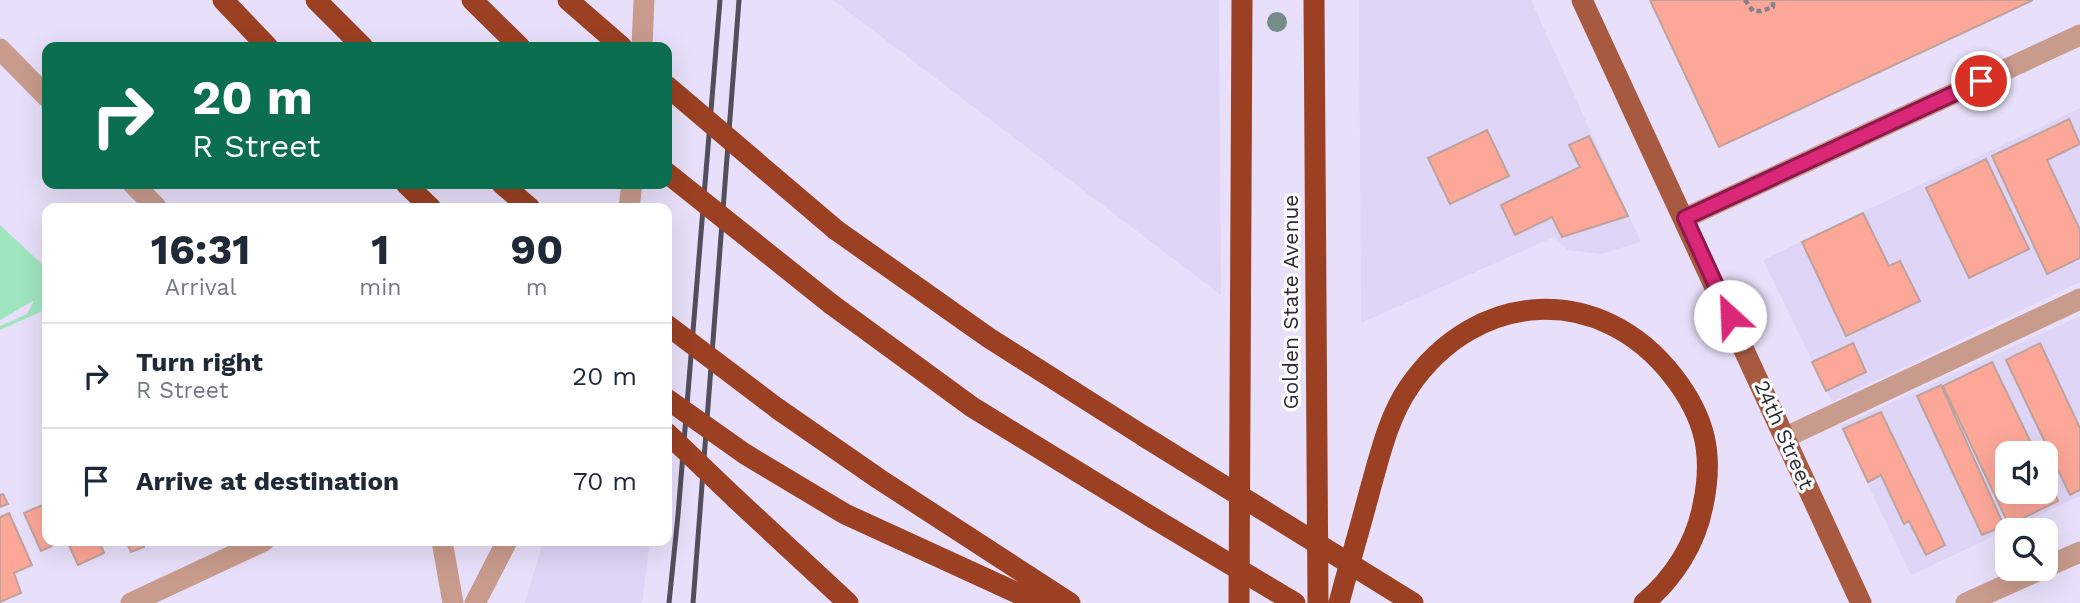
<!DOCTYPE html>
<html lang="en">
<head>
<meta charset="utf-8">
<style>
  body { margin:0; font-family:"Work Sans",sans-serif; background:#f6f6f7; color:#1f2937; height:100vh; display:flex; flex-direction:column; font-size:26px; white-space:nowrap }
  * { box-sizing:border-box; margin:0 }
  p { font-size:23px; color:#747a83 }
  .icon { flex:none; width:38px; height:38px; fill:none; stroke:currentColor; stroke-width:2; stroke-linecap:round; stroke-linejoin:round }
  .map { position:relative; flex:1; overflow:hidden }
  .sheet { position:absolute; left:42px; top:203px; width:630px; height:343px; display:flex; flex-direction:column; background:#fff; border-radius:14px; box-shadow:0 7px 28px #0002 }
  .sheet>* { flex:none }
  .top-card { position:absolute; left:42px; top:42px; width:630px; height:147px; border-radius:14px; box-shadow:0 7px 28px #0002; background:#0b6e4f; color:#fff; overflow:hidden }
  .fabs { position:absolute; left:1995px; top:441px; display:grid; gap:14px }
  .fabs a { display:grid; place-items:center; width:63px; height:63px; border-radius:14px; background:#fff; box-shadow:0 7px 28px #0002; font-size:35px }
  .pin { position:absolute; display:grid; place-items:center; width:60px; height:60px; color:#fff; margin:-30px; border:4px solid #fff; border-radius:50%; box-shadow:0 2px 7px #0007 }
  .me { position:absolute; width:77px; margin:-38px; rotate:335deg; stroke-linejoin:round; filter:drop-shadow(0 0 5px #0008) }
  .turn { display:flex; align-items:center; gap:24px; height:147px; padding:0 35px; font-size:32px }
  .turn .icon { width:91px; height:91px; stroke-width:2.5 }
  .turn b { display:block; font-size:49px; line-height:60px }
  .eta { display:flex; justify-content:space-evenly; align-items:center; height:119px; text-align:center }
  .eta b { font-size:42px; font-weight:700; line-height:49px }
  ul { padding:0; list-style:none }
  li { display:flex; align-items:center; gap:21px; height:105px; padding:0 35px; border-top:2px solid #e0e1e3 }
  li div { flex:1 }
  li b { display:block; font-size:26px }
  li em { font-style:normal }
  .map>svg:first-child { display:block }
</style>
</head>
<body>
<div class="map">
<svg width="2080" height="603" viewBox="0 0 2080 603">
  <rect width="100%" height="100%" fill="#e8e0fa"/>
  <path fill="#dfd5f6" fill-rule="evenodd" d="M833,0H1219L1221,295Z
    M1359,0H1531L1641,242L1601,254L1567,250L1554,237L1361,323Z
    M2080,108V282L1832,402L1763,260Z
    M2080,316V496L1911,575L1840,426ZM2007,453H2046V492H2007Z
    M543,541H650L642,603H525Z"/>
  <path fill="#9fe6bf" d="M0,225L47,269V309L0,330V326L27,314L34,301C28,302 9,316 0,320Z"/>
  <path fill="#fca798" stroke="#bfa29c" stroke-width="2" d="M1650,0H2033L1719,147Z
    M2069,119L2080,144L2047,160L2080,230V258L2047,274L1992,156Z
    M1487,130L1509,176L1450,204L1428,158Z
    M1589,136L1628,216L1562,237L1552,217L1515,235L1501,205L1580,167L1569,145Z
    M1986,159L2029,249L1969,278L1926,188Z
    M1863,213L1889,266L1900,261L1920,301L1846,336L1802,242Z
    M1853,343L1866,372L1826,391L1812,362Z
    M2040,343L2080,428V490L2070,495L2006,360Z
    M1992,362L2036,453H2007V492H2046V474L2058,501L2009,525L1943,386Z
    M1941,385L2004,526L1982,535L1917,396Z
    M1881,412L1945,545L1926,555L1909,521L1904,524L1881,475L1868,482L1843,429Z
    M3,494L8,504L0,507V495Z
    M47,503V541H63L41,551L24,513Z
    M9,513L32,565L14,573L21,593L0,602V517Z
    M67,541H99L104,553L78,565Z
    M126,541H142L144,547L131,552Z"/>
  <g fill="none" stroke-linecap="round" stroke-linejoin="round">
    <path stroke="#847e90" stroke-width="4.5" stroke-dasharray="5 3.5" stroke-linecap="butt" d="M1745,0L1753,11H1761L1773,7V0"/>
    <path stroke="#c89b8c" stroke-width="21" d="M642,47L644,0
      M0,49L47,97
      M133,184L157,208
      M629,208L632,184
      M1685,218L2080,35
      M1786,437L2080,299
      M442,541L453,603
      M2046,567L2080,552
      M131,603L264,541
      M475,603L507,541
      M1966,603L2042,569"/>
    <path stroke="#a85a41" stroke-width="21" d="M1582,0L1861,603"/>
    <path stroke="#9b4022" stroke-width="21" d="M223,0L268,47
      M316,0L363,47
      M472,0L520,47
      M568,0L622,47
      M1314,0L1318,603
      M406,184L431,208
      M502,184L530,208
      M836,230L989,338L1145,437
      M831,304L972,407L1153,518
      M778,409L879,479L1070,603
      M745,454L845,514L1039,603
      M736,499L848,603
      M1239,603L1242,0
      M1339,603C1349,565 1360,528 1370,490C1380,455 1388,418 1409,387C1476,289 1600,282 1673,376C1705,417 1714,454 1703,505C1696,543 1674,578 1644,603"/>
    <path stroke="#524e5b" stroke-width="5" d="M669,603L678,515L720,0
      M693,603L739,0"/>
    <path stroke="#9b4022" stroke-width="21" d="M667,86L836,230
      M667,173L831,304
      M667,325L778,409
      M667,399L745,454
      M667,433L736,499
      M1145,437L1413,603
      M1153,518L1295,603"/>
  </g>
  <circle fill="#768c8b" cx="1277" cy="22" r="10"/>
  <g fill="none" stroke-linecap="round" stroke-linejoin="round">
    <g stroke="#8e194d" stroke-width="18">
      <path id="route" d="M1730,316L1685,218L1981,81"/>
    </g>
    <use href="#route" stroke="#db2777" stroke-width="12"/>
  </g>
  <g text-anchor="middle" stroke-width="6" stroke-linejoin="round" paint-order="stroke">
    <g font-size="21" fill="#2e2b35" stroke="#fff">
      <text transform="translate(1291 302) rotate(-90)" y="7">Golden State Avenue</text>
      <text transform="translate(1784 435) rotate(66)" y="7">24th Street</text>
    </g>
  </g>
</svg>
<div class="fabs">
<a><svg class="icon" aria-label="sound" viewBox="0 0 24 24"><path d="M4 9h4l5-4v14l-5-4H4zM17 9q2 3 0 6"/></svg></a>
<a><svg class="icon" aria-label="search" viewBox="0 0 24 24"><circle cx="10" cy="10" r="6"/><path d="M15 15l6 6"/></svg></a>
</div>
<div class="pin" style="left:1981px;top:81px;background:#d93025"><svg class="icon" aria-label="arrive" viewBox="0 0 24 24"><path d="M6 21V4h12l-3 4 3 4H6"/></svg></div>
<svg class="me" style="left:1730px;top:316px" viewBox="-20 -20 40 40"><circle r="19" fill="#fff"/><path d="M0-13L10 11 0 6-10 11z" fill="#db2777"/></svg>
<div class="top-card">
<div class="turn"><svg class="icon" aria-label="right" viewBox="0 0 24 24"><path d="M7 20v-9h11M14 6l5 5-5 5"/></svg><div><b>20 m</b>R Street</div></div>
</div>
<section class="sheet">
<div class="eta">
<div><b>16:31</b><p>Arrival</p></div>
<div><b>1</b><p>min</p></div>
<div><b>90</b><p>m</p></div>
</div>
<ul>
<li><svg class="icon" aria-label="right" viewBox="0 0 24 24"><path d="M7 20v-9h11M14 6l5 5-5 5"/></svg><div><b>Turn right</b><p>R Street</p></div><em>20 m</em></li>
<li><svg class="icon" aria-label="arrive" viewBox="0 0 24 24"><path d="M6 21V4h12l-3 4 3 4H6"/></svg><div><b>Arrive at destination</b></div><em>70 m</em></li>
</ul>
</section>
</div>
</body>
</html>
